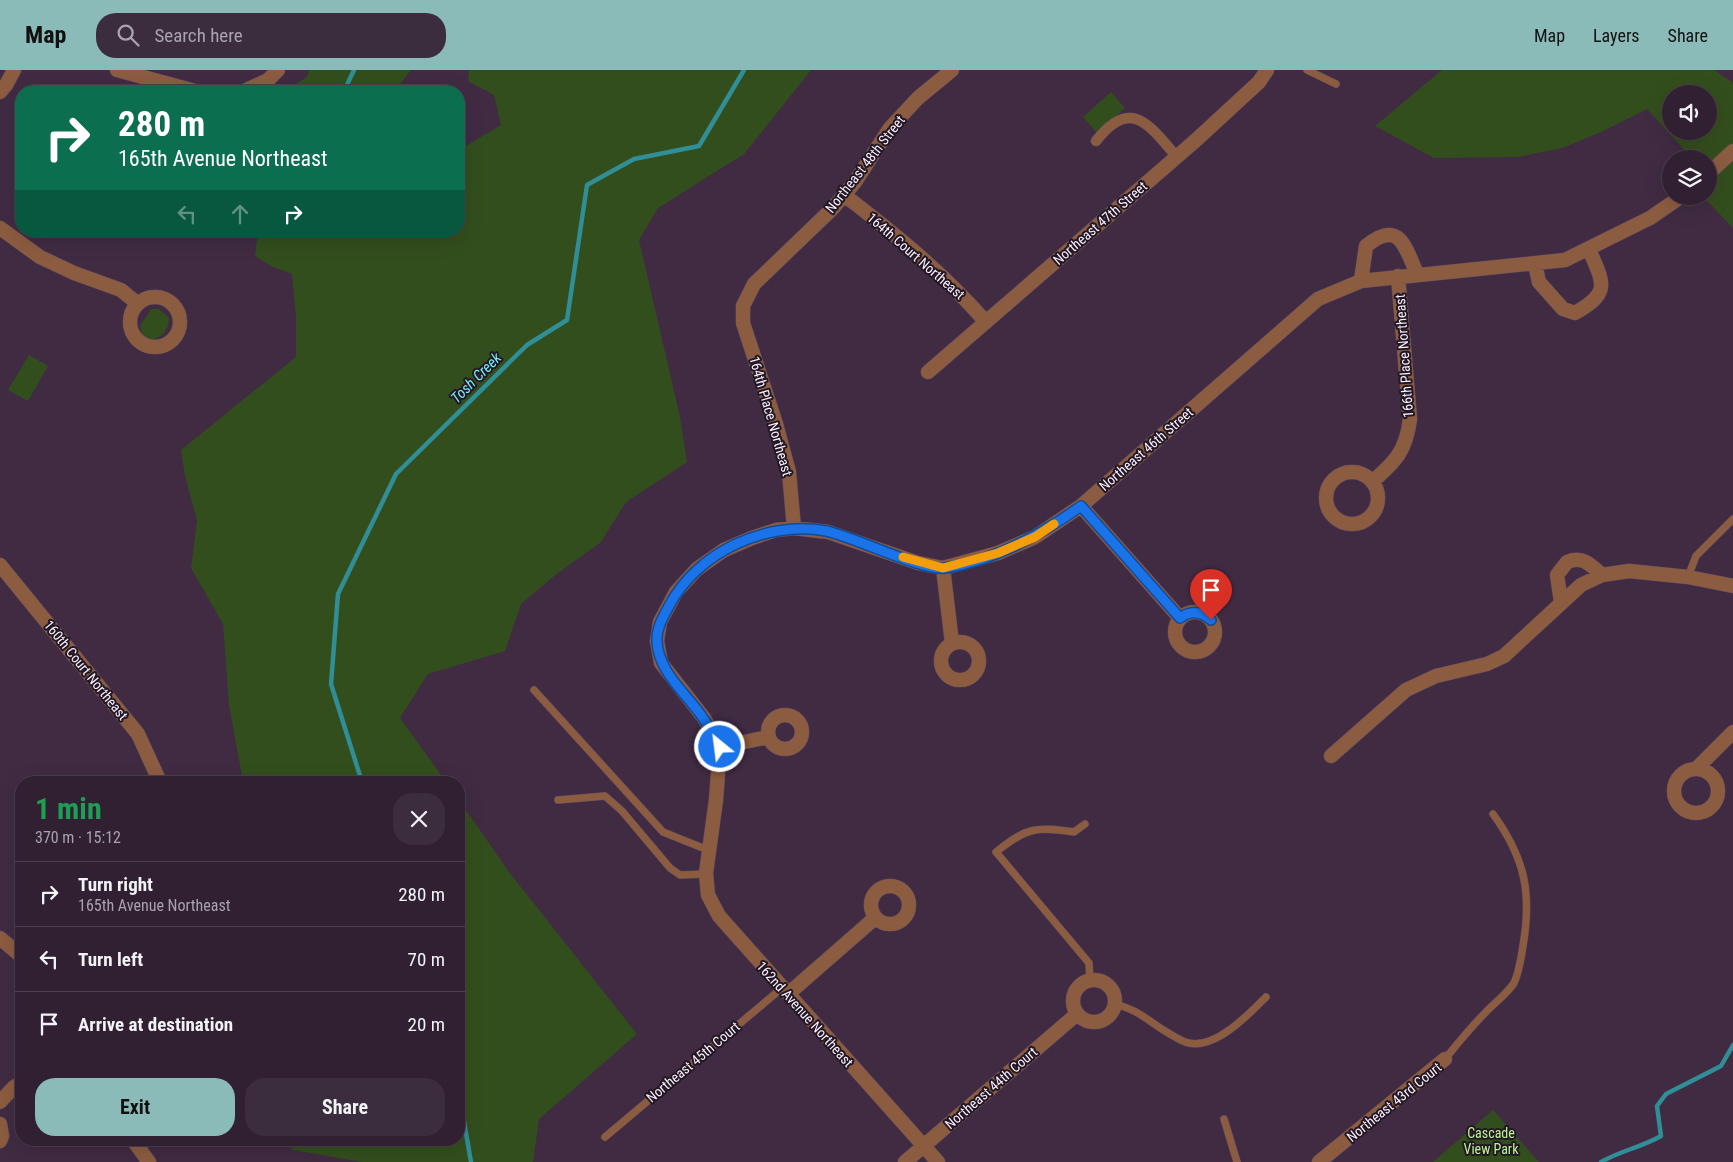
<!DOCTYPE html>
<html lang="en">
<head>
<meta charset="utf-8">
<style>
  body { margin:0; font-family:"Roboto Condensed",sans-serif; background:#3c2d3e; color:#f1f3f6; height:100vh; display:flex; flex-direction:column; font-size:19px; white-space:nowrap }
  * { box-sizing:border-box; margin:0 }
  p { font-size:16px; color:#a8a3ac }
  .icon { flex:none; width:28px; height:28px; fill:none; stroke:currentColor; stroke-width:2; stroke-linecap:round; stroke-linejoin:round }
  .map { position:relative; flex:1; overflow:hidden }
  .drawer { position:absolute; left:15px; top:706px; width:450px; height:370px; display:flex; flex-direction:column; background:#302032; border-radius:20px; box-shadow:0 5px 20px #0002,0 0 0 1px #4b3e4d }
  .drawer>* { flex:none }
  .guide { position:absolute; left:15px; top:15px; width:450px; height:152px; border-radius:20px; box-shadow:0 5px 20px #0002,0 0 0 1px #4b3e4d; background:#0b6e4f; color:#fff; overflow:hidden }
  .buttons { position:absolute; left:1662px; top:15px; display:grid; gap:10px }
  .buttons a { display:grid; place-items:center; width:55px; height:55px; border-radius:50%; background:#302032; box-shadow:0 5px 20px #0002,0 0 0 1px #4b3e4d; font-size:25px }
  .pin { position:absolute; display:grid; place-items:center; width:42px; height:42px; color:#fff; margin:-51px -21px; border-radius:50% 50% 50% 0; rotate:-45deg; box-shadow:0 0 5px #0007 }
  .pin .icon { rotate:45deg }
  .me { position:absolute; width:55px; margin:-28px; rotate:331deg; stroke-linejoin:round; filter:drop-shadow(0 0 4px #0008) }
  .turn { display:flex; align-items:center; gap:18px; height:105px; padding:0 20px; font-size:22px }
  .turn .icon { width:65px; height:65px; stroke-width:2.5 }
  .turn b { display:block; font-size:35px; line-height:42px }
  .lanes { display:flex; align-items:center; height:48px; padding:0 20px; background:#0003; justify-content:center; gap:25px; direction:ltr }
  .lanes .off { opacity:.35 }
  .round { display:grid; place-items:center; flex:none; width:52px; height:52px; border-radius:20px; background:#3c2d3e }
  .overview { display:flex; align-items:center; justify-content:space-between; height:85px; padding:0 20px }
  h1 { font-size:30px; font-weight:700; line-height:38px; color:#1e9e55 }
  .primary-button { display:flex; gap:10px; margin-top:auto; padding:10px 20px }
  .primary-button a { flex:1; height:58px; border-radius:20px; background:#8bbbb9; color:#111; font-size:20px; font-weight:700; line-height:58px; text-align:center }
  .primary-button a+a { background:#3c2d3e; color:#f1f3f6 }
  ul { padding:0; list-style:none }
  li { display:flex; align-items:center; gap:15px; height:65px; padding:0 20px; border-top:1px solid #4b3e4d }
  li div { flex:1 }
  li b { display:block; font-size:19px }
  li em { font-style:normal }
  header { display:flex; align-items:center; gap:30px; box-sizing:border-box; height:70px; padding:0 25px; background:#8bbbb9; color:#111 }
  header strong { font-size:24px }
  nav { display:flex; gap:28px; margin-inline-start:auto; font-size:18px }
  .search { width:350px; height:45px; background:#3c2d3e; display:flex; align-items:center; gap:12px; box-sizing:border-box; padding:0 18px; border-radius:20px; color:#a8a3ac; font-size:19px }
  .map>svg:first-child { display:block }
</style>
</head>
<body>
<header>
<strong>Map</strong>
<div class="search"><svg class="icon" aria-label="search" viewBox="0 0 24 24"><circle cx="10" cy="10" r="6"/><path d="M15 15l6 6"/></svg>Search here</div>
<nav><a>Map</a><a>Layers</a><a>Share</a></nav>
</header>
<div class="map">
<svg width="1733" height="1092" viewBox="0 0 1733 1092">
  <rect width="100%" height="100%" fill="#402b43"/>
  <path fill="#334e1d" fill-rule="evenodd" d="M309,0H411L395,21H285L307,7Z
    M469,0H811L744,84L658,138L639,170L680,347L687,392L626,432L601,472L554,506L521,534L505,581L428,604L400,648L446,712H247L242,706L229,635L223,554L191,498L197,450L185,406L181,380L296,287V247L292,204L271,196L255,186L258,161H459V80L501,55L494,25L468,11Z
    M1442,0H1714L1733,13V158L1702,126H1709V89H1693L1647,39L1601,62L1562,78L1518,87L1434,88L1375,56ZM1671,24H1709V61H1671Z
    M1111,22L1125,38L1097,63L1083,47Z
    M151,239H159L169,248C169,259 162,268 151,270L143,266L140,256Z
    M29,285L48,296L28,331L8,320Z
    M459,730L509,802L637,964L539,1049L533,1092H362L293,1080L286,1070H459Z
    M1493,1040L1539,1092H1433Z"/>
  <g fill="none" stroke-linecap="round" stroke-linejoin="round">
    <path stroke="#308e97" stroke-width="4.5" d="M344,21L354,0
      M362,712L331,614L338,524L396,404L527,275L567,250L587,115L634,89L699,76L744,0
      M459,1023L471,1092
      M1601,1092C1620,1081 1642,1077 1661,1066L1657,1036L1666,1024L1721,996L1733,975"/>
    <g stroke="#5e4a61" stroke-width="8">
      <path id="service" d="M1307,0L1336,14
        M1688,507L1696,486L1733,449
        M534,620L663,762L708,780
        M558,730L605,726L622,741L670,798L680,805L706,804
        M1085,754L1074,762C1035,756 1026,758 996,782L1089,893L1090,910
        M1115,934C1140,941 1144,948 1165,961C1172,965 1182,972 1189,973C1216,979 1249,944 1266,927
        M1445,989C1458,973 1470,958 1485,943C1493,934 1507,924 1514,913C1519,903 1521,888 1523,876C1532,823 1525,788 1493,744
        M1224,1049L1237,1092
        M605,1067L782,918"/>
    </g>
    <g stroke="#5e4a61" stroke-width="11">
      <path id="pedestrian" d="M1096,71C1131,26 1149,55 1177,87"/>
    </g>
    <g stroke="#5e4a61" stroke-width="15">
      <path id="minor" d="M117,0L195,21
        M244,21L268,10L278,0
        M0,22L6,15L14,0
        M1709,103L1733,81
        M844,125C895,164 943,203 985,251
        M0,158L40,187L74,203L121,220L138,234
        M1535,194L1539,212L1563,239L1575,243C1612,222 1603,213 1589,179
        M1361,211L1366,176C1399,149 1405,176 1417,204
        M130 252a25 25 0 1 1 50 0a25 25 0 1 1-50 0Z
        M928,302L1195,71L1259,12L1267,0
        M1326 428a26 26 0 1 1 52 0a26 26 0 1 1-52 0Z
        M1372,412C1396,391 1406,381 1410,349L1398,206
        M1081,436L1180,548
        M794,458L789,402L776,354L743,253V236L754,214L833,138L855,112L890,58L918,28L952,0
        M0,495L138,664L160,712
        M943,498L952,573
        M1561,532L1557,505L1567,492C1582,485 1591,495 1602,505
        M1175 562a20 20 0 1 1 40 0a20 20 0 1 1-40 0Z
        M941 591a19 19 0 1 1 38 0a19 19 0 1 1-38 0Z
        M768 662a17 17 0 1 1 34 0a17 17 0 1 1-34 0Z
        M720,677L768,667
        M1331,686L1406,620L1436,606L1487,594L1504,586L1581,515L1602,505L1629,501L1688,507L1733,516
        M1674 721a22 22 0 1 1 44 0a22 22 0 1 1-44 0Z
        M1696,699L1733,662
        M871 835a19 19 0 1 1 38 0a19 19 0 1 1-38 0Z
        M0,868L21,886
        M1073 931a21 21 0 1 1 42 0a21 21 0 1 1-42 0Z
        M788,924L875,848
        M0,1032L14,1017L21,1013
        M0,1054L2,1066L0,1071
        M133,1070L149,1092
        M905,1092L1077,944
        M938,1092L719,846L708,825L706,803L716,730L720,677L704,648L661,593L657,571L660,552L676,522L697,499L724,480L752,468L776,460L794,458L828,462L918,493L943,498L998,483L1035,467L1081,436L1318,229L1361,211L1565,190L1650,148L1682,126
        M1319,1092L1445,989"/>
    </g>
    <use href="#service" stroke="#8c5c40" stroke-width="7"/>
    <use href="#pedestrian" stroke="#8c5c40" stroke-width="10"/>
    <use href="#minor" stroke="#8c5c40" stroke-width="14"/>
  </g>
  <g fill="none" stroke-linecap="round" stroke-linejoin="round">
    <g stroke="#114b97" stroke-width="12">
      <path id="route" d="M720,677C715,668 710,657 703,648C687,624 658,602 657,571C656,559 663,547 669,536C697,482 767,450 826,461C855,467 922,501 945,498C994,491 1042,464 1081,436L1180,548C1191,540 1201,541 1211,550"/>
    </g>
    <use href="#route" stroke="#1a73e8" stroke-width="9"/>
    <path stroke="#f59e0b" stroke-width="9" d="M903,487L943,498L998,483L1035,467L1054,454"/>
  </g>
  <g text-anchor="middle" stroke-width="4" stroke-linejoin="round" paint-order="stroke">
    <g font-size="14" fill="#fceefe" stroke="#211823">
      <text transform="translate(865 94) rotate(-52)" y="5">Northeast 48th Street</text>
      <text transform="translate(1100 153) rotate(-41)" y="5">Northeast 47th Street</text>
      <text transform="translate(916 186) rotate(41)" y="5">164th Court Northeast</text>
      <text transform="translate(1404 286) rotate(-94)" y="5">166th Place Northeast</text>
      <text transform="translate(771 346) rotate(74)" y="5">164th Place Northeast</text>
      <text transform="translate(1146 379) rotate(-41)" y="5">Northeast 46th Street</text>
      <text transform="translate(86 600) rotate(51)" y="5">160th Court Northeast</text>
      <text transform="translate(805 944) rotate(48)" y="5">162nd Avenue Northeast</text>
      <text transform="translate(693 992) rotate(-40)" y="5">Northeast 45th Court</text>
      <text transform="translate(991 1018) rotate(-41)" y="5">Northeast 44th Court</text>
      <text transform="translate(1394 1032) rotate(-39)" y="5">Northeast 43rd Court</text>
    </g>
    <g font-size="14" fill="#bdf594" stroke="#211823">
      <text x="1491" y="1068">Cascade<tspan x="1491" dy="16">View Park</tspan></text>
    </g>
    <g font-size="15" font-style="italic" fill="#75effa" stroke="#211823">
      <text transform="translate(476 308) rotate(-45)" y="5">Tosh Creek</text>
    </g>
  </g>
</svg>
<div class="buttons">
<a><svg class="icon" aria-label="sound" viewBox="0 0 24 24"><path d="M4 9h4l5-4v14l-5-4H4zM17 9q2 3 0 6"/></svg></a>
<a><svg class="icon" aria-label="layers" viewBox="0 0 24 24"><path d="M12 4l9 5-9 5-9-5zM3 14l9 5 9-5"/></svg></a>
</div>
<div class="pin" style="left:1211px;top:550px;background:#d93025"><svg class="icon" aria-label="arrive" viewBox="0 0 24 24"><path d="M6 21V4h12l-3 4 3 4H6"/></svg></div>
<svg class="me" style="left:720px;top:677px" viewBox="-20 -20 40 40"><circle r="17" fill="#1a73e8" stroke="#fff" stroke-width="3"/><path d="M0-11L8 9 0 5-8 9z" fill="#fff"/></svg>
<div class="guide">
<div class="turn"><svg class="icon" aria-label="right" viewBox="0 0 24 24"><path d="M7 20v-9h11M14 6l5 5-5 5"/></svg><div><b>280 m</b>165th Avenue Northeast</div></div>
<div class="lanes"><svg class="icon off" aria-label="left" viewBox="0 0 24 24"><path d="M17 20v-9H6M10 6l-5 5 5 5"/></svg><svg class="icon off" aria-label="ahead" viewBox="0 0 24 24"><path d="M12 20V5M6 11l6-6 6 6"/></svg><svg class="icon" aria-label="right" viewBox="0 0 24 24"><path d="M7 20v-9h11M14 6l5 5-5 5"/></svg></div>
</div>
<section class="drawer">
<div class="overview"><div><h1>1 min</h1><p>370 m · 15:12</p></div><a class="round"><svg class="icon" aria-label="close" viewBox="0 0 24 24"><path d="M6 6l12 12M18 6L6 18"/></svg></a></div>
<ul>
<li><svg class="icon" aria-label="right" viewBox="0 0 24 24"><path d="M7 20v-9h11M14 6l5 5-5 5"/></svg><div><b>Turn right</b><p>165th Avenue Northeast</p></div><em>280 m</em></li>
<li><svg class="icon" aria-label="left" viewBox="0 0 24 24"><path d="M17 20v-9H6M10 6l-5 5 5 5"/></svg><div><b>Turn left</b></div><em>70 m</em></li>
<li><svg class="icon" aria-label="arrive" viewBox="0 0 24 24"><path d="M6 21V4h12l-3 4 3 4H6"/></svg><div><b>Arrive at destination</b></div><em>20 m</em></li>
</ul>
<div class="primary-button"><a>Exit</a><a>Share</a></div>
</section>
</div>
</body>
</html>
